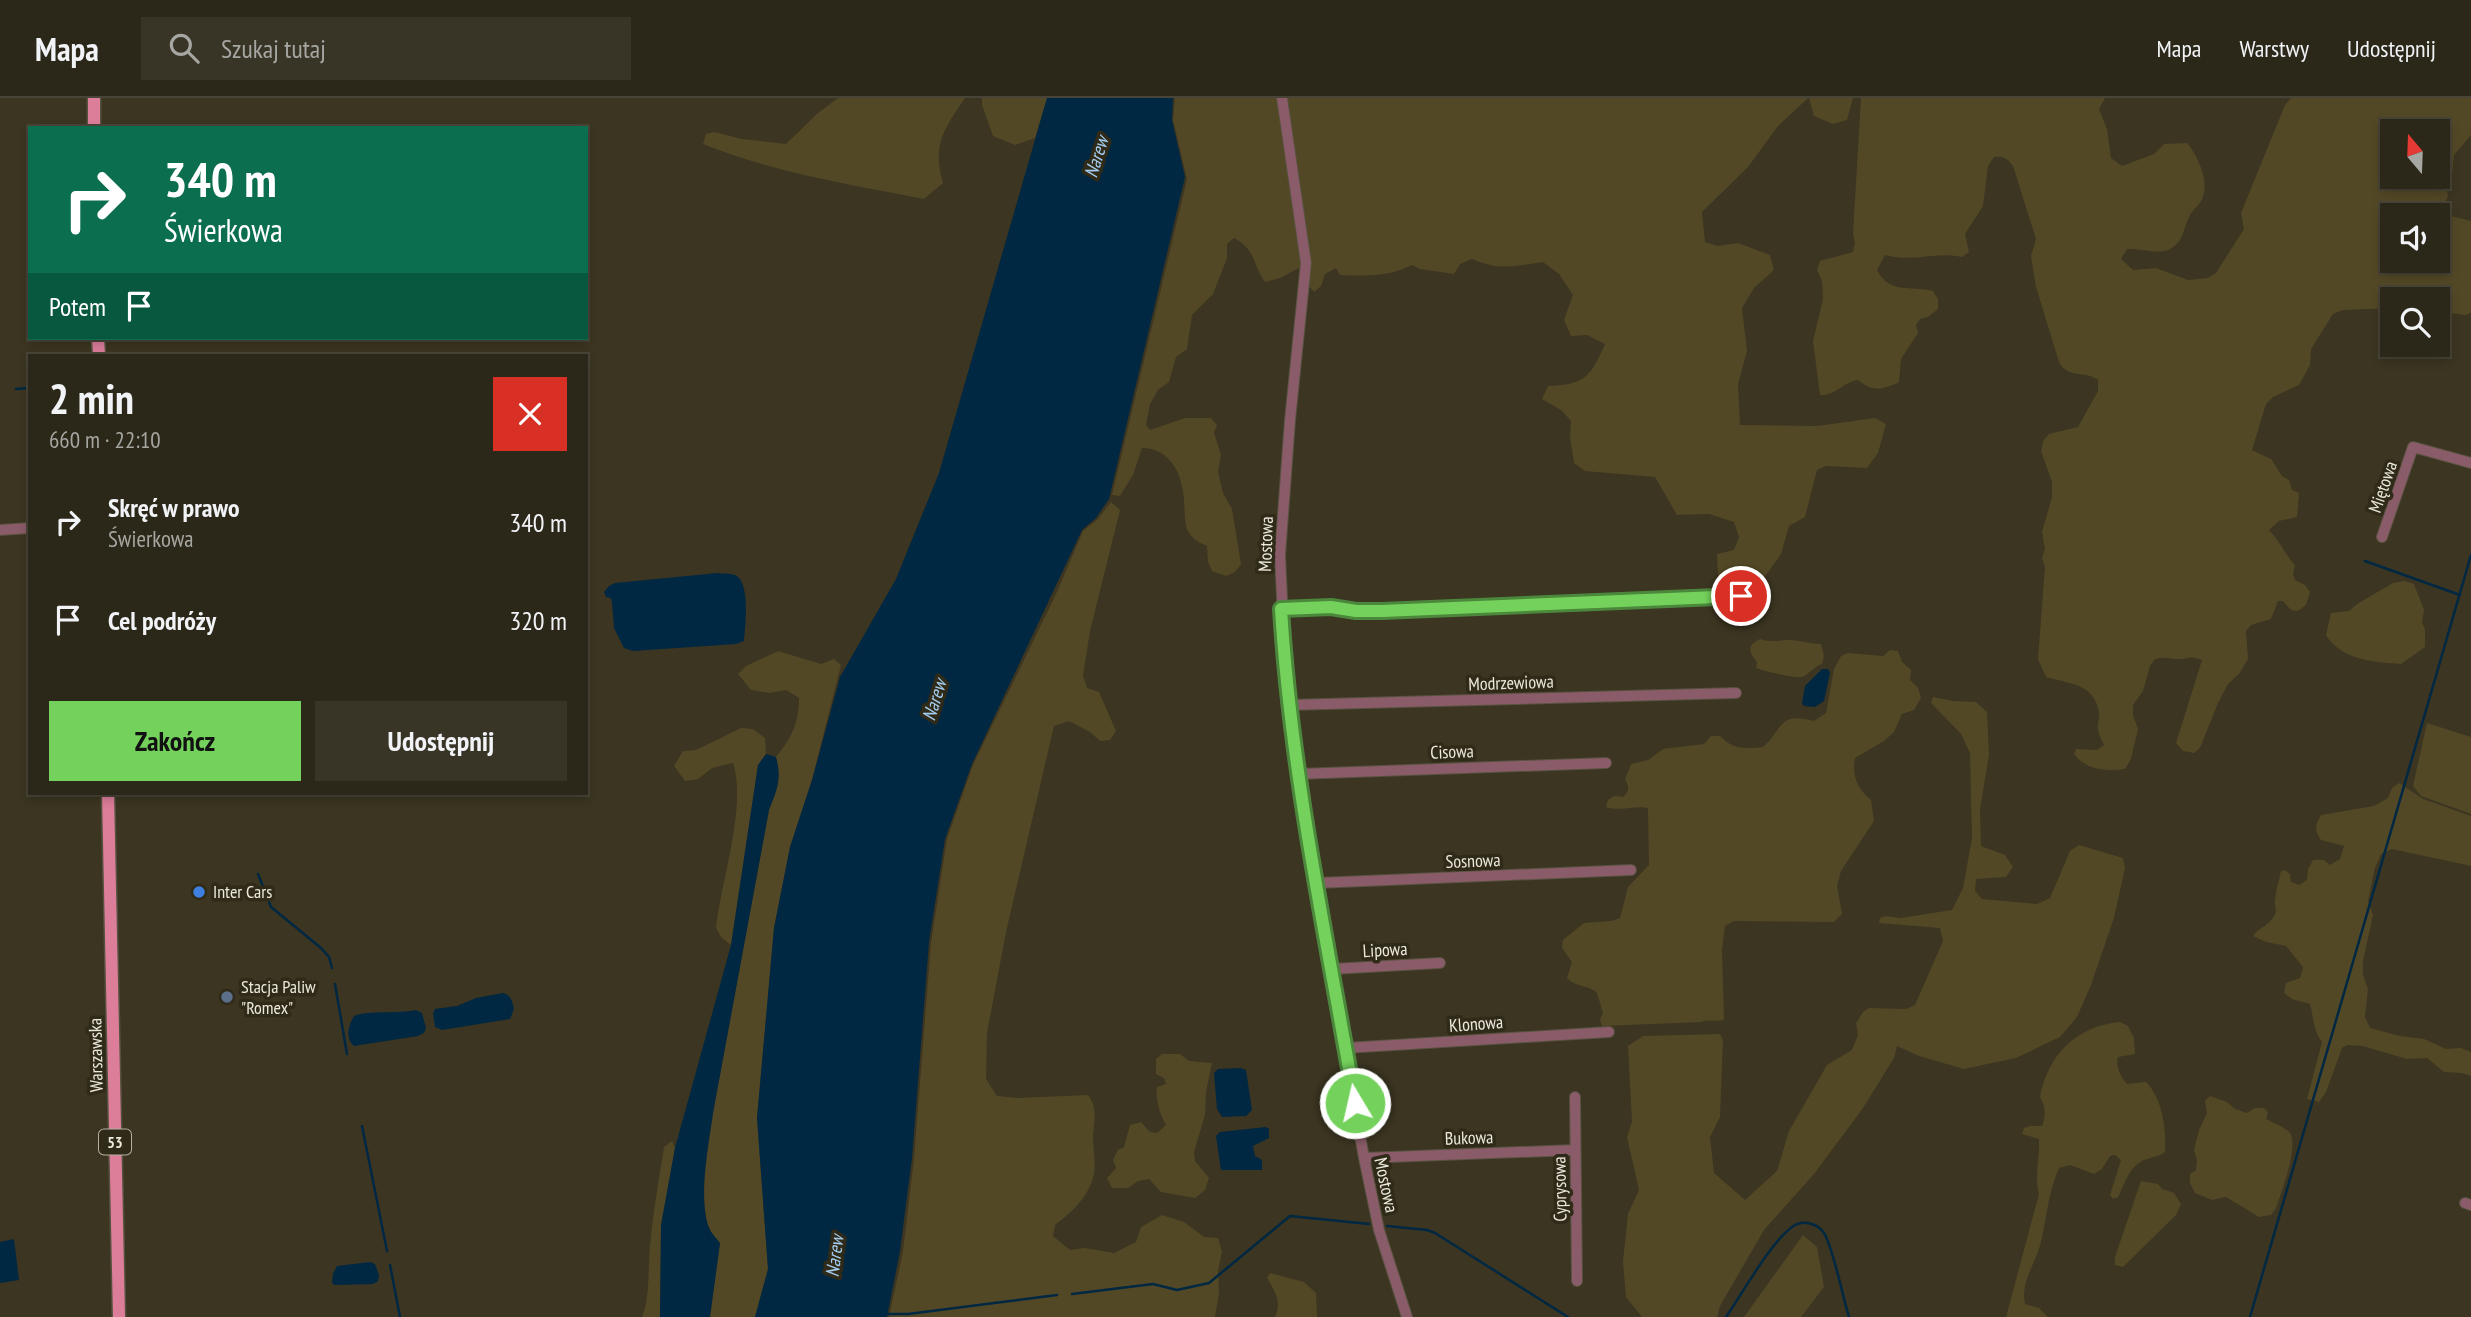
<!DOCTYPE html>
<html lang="pl">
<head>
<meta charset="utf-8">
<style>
  body { margin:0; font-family:"PT Sans Narrow",sans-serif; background:#383426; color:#f1f3f6; height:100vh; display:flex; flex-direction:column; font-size:26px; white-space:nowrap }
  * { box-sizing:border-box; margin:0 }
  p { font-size:23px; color:#a6a6a2 }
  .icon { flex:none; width:38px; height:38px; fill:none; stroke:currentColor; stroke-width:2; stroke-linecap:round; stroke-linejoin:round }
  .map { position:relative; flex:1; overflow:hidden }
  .details { position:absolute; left:28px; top:256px; width:560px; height:441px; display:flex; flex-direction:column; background:#2c2819; border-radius:0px; box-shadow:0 4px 10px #0003,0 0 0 2px #484438 }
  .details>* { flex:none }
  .hud { position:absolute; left:28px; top:28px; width:560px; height:214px; border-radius:0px; box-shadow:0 4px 10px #0003,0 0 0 2px #484438; background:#0b6e4f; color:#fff; overflow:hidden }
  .needle { width:46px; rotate:341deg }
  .controls { position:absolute; left:2380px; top:21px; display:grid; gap:14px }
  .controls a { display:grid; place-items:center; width:70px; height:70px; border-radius:0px; background:#2c2819; box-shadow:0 4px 10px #0003,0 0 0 2px #484438; font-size:35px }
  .pin { position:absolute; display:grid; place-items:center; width:60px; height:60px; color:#fff; margin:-30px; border:4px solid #fff; border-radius:50%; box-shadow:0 2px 7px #0007 }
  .me { position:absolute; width:77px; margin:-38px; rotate:351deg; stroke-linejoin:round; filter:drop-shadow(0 0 5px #0008) }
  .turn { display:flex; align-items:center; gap:24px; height:147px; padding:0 21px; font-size:32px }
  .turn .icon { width:91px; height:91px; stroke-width:2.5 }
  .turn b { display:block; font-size:49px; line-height:60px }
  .then { display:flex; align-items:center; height:66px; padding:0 21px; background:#0003; gap:14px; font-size:26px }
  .round { display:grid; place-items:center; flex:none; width:74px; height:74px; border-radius:0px; background:#383426 }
  .headline { display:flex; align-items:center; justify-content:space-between; height:119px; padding:0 21px }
  h1 { font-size:42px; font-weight:700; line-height:52px }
  .primary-button { display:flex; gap:14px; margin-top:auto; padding:14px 21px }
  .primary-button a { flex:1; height:80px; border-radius:0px; background:#74d25c; color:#111; font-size:28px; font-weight:700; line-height:80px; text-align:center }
  .primary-button a+a { background:#383426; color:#f1f3f6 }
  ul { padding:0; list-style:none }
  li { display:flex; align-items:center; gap:21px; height:98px; padding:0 21px }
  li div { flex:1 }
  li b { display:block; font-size:26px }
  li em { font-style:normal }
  header { display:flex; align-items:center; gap:42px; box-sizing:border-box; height:98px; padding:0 35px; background:#2c2819; border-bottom:2px solid #484438 }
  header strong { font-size:33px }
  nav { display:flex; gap:38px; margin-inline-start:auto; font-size:24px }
  .search { width:490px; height:63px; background:#383426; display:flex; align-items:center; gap:18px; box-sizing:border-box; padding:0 24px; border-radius:0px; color:#a6a6a2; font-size:26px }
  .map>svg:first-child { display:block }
</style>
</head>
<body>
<header>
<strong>Mapa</strong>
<div class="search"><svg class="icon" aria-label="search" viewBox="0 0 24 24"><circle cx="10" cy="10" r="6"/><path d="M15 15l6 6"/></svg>Szukaj tutaj</div>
<nav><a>Mapa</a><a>Warstwy</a><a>Udostępnij</a></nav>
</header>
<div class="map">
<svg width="2471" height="1219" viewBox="0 0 2471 1219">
  <rect width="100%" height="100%" fill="#3b3521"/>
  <path fill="#534826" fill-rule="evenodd" d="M838,0H965C944,31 932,47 943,85L924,101C850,87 772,74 703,46L706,36L714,34L742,41L786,46L818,15Z
    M982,0H1047L1035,40L1015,47L993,38L982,7Z
    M1175,0H1808L1778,28L1748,69L1702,114L1705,144L1718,148L1738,145L1770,157L1774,172L1754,190L1742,210L1747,253L1738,286L1740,327L1817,328L1875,320L1886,326L1878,355L1867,370L1826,368L1817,372L1805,419L1789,428L1781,456L1761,484C1752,483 1747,478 1738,477L1728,495L1718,478L1717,456L1734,452L1739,439L1734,424L1709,416L1677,417L1655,379L1585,373L1574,365L1570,338L1571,323L1561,312L1542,301L1548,288C1585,287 1591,278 1605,246L1587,237L1571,238L1564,222L1573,197L1559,176L1543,164C1515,168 1499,173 1472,161L1460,166L1454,176L1420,171L1412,167C1388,179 1366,178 1340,177L1336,170L1325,176L1321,188L1314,194L1309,188L1308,173L1301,169L1280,180L1265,184C1251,165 1258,154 1234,140L1227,146V160L1213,196L1192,217L1187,251L1176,259L1169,284L1158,292L1150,306L1146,327L1150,332L1185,320H1211L1217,327L1214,335L1221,357L1218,374L1223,395L1232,411L1241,466L1235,474L1226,478L1212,473L1208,464L1207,448C1200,445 1194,442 1189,435C1184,428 1185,413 1184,403C1183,378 1171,350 1142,350L1133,377L1120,398L1112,397L1187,81L1173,22Z
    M1809,0H1853L1847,22L1833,26L1814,18Z
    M1861,0H2105L2099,11L2107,31L2111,60L2122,68L2154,56L2164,46L2187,45C2198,58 2210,84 2202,101C2199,108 2192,112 2189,119C2183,132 2184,143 2170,151C2160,157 2139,150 2127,151L2121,161L2133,172L2156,170L2188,182L2208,180L2216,175L2244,131L2241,115L2285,7L2291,0H2471V37L2454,57L2452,77L2445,83L2448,99L2440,111L2447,117L2471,123V215L2465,217L2438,213V201H2392V210L2343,212L2333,216L2311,251L2310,267L2299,287L2273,299L2266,306L2252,352L2271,361L2282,378L2289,382L2292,392L2299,395L2297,419L2279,423L2269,432C2279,442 2285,456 2295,467L2293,476L2295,482L2305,487L2310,494L2306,507L2298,513L2291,512L2283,503H2278L2271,521L2251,527L2246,533L2248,561L2239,576L2228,586L2218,605L2200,650L2194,655L2183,653L2176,645L2202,562C2188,557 2191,561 2179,561C2170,561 2164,558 2155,561L2150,568L2143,593L2133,607V617L2138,631L2131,661L2125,671C2106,673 2087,673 2074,656L2076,651L2097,652L2104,647C2102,642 2098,636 2098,631C2097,625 2100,620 2099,614C2094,585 2069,586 2046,579L2038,561L2045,469L2042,460L2045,451L2042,434L2052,399V384L2041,353L2043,343L2049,336L2078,329L2098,293V282C2084,272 2068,281 2059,264L2036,189L2031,158L2036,141L2013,68C2007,60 2003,58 1994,59L1988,68L1983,108L1965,136L1969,154L1962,159C1936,153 1913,165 1885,157L1877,172C1890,197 1911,187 1933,193L1938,201V211L1928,219L1920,221L1916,227L1918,235L1901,261L1899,284C1883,292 1872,294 1858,282C1843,284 1836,298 1820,297L1813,243L1823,201L1822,183L1817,172L1820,163L1853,154L1855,145L1853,136ZM2392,33H2438V79H2392ZM2392,117H2438V163H2392Z
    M1111,404L1120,412L1090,533L1083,578L1087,590L1099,594L1116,633L1110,642L1100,643L1090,634L1069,623L1054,628L1006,834L987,935L986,981L997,998L1018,1000L1088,997C1098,1010 1094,1022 1093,1038C1093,1049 1096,1066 1094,1076C1089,1099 1072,1114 1055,1127L1053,1138L1070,1152L1085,1150L1114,1155L1136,1144L1141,1129L1162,1117L1184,1124L1204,1139L1218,1140L1222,1154L1218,1173L1219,1196L1215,1219H889L903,1153L914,1061L931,845L947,741L973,667L1056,496L1083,433L1098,421Z
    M2404,483L2414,486L2424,512L2422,524L2425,532V549L2401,566C2374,564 2341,562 2326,537L2331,515L2349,513L2357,506L2393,485Z
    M1760,541C1772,545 1779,542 1791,542C1798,542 1812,546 1821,546L1824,558L1822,566C1813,569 1810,576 1802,579C1797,581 1763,573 1756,570L1757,564C1748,554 1747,547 1760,541Z
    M1890,552L1898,553L1902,564L1911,572L1910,582L1918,590L1921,600L1914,612L1902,616L1894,634L1884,643L1855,660C1852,679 1857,690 1871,702L1874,723L1841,773L1837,788L1842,816L1834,824L1734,823L1725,828L1722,852L1724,922C1716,924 1708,921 1701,924L1602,928L1600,922L1603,915L1597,895C1588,886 1576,890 1567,880L1572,864L1562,850L1563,842L1584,825L1611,823L1620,820L1628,789L1649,767L1648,710C1634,707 1620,714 1606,709L1608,702L1614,698L1623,699C1630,693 1629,688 1625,681L1631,666L1648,662L1663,651L1704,646L1711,638H1720C1733,652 1746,651 1763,649C1784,631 1777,613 1814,623L1826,615L1834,571L1841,558L1848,555L1883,558Z
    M778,553L821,566L834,561L841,567L812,682L790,749L774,830L757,1020L768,1171L755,1219H710L720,1145C717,1141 712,1136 710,1132C697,1104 709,1045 713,1015L769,712C777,691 782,682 776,659C792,640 799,624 799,600L786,592L769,595L751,592L738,576L746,568Z
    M1933,599L1953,603L1976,604L1987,614L1989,657L1980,711L1981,748L2005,757L2013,769L2006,779L1976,781L1975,793L1982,801L2037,806L2050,800L2070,753L2079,747L2123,760L2125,770L2114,820L2091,887L2077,919L2060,939L2016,960L1964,971L1919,958L1897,948L1894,960L1863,1010L1814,1076L1764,1132L1720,1208L1717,1219H1642L1626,1199L1623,1163L1628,1116L1639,1092L1627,1039L1632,1024L1628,948L1643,938L1720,936L1723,942L1720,1019L1710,1039L1714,1075L1745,1102L1777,1073L1789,1033L1827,967L1852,952L1858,937L1856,925L1863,914L1869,910L1906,911L1915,907L1943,843L1940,830L1879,825L1880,820L1885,818L1901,820L1952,812L1963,790L1972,740L1970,655L1961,636L1931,605Z
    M2427,625L2471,639V716L2421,698L2413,688Z
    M741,630L753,631L765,640L766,656L758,667L731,847L721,839L716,830C721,783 747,709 733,665L712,670L698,681L685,683L674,668L683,653L696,652Z
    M2399,685L2423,701L2471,718V768L2392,751L2381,756L2375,770L2368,803L2373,817L2363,863V877L2368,891L2365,919L2370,930L2400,938L2424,941L2446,951L2461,950L2471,954V978L2462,975L2444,974L2427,960L2407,961L2363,948L2347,947L2342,950L2326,994L2319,1004L2307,1001L2322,944C2313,932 2314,921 2310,906L2292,901L2284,895L2286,885L2300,880L2303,869L2286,848L2266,844L2253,838C2259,829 2269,828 2274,818C2278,812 2274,808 2275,802C2276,792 2279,782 2281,773L2285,772L2290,776L2291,784L2299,787L2307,782L2308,771L2313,762H2324L2330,767L2340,761L2344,748L2321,742C2314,732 2315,727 2321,717L2374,708L2388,700L2392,690Z
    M2120,924L2128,928L2134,940L2135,956L2118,959C2115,967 2121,980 2127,986L2146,984C2163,1002 2166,1030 2165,1054C2157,1060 2147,1059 2139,1065C2128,1072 2124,1088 2118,1099L2113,1101L2110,1097L2121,1062L2115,1057L2110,1058L2102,1071L2094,1076L2070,1067L2059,1070C2048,1096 2047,1117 2041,1144C2036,1165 2020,1184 2025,1206L2039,1210L2048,1219H2006L2039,1096C2034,1077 2040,1061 2039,1041L2022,1036L2024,1030L2030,1028H2042C2046,1017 2046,1010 2040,999C2048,957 2076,928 2120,924Z
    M1162,956H1180L1189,963L1212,965L1206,994L1205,1017L1194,1054L1195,1063L1209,1080L1205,1092L1195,1100L1161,1094L1149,1081L1138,1083L1128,1090H1112L1107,1080L1116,1070L1113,1062L1118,1052L1124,1049L1130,1027L1141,1024L1150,1034L1157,1035L1166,1027C1160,1017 1155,1001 1157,989L1166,986L1164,980L1156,976V961Z
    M2210,998L2227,1004L2235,1011L2247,1015L2255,1010H2264L2268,1014L2266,1021C2274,1025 2285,1029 2290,1035C2299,1049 2281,1095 2276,1110L2271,1117L2259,1119L2226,1099L2212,1102L2195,1095L2190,1085V1076L2196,1072L2197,1062L2194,1052L2199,1032L2207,1015L2205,1003Z
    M672,1043L675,1050L661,1127L660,1219H642C650,1200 648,1169 650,1148C653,1114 659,1082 664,1049Z
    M2141,1083L2158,1086L2162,1091L2174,1095L2181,1106L2176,1117L2123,1169L2115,1167V1159Z
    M1803,1137L1817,1149L1824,1189L1801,1219H1744Z
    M1270,1175L1304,1184L1316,1195L1317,1219H1275C1282,1204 1275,1193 1267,1180Z"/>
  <path fill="#002842" d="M1047,0H1173L1172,22L1185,79L1109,401L1096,420L1082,432L972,666L945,741L929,844L912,1060L900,1153L887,1219H755L768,1171L757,1020L774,830L790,749L812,682L840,579L896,481L939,375Z
    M718,475C723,476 730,475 735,477C751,484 745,529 744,543L736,546L633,553L624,550L614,530L612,504L611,500L606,499L604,494L609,488L615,485Z
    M1822,571H1828L1830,575L1824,603L1815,609L1804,608L1802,605L1805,588Z
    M766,656L776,659C782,682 777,691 769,712L713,1015C709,1045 697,1104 710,1132C712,1136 717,1141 720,1145L710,1219H660L661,1127L675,1050L731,847L758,667Z
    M503,895C511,897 512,903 514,911L510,921L442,932L435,929L433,916L435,911L457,908L476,900Z
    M416,912L422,915L426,930L424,935L418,938L354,948C345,940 348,928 354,918C369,912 397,916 416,912Z
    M1241,970L1246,972L1252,1012L1246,1018L1222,1019L1217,1011L1214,975L1218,971Z
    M1266,1029L1269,1031V1040L1253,1048L1255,1058L1262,1062V1072H1221L1216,1038L1220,1034Z
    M14,1141L19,1182L0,1185V1144Z
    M370,1164L375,1166L379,1177L378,1183L373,1186L335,1187L332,1185L333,1176L337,1168Z"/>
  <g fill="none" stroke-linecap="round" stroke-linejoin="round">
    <path stroke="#002842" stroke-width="2.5" d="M16,291L30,290
      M2365,463L2460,497
      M258,776L271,809L321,850L329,859L332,870
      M335,886L347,956
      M362,1028L387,1153
      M1387,1128L1427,1132L1435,1135L1568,1219
      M390,1167L400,1219
      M1072,1196L1153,1186L1177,1192L1209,1185L1290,1118L1369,1126
      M888,1216H908L1057,1197
      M1726,1219C1742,1196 1773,1140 1795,1127C1805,1122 1818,1126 1824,1135C1833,1149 1843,1200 1849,1219
      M2250,1219L2471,457"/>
    <g stroke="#57523f" stroke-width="12">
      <path id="minor" d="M1282,0L1306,165L1290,322L1280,457L1286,585L1304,715L1364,1060L1379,1132L1407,1219
        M0,432L30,430
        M2382,439L2413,349L2471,365
        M1281,511L1331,509L1356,513H1382L1741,498
        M1288,607L1736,595
        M1298,676L1606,665
        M1317,785L1631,772
        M1332,871L1440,865
        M1345,950L1609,934
        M1575,999L1577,1183
        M1364,1060L1575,1052
        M2465,1105L2471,1107"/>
    </g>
    <g stroke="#57523f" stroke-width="15">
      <path id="major" d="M94,0V30
        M98,240L99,257
        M108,695L119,1219"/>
    </g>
    <use href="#minor" stroke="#8a5b68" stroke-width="10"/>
    <use href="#major" stroke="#dc7d9a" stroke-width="12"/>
  </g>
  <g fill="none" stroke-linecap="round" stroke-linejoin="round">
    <g stroke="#4b883c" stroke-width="18">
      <path id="route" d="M1355,1005C1327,841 1291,677 1281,511L1331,509L1356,513H1382L1741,498"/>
    </g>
    <use href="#route" stroke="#74d25c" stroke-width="12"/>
  </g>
  <circle fill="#3f7fe0" stroke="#302a18" stroke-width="2.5" cx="199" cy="794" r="7"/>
  <circle fill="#5c6f8a" stroke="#302a18" stroke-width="2.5" cx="227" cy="899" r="7"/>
  <g text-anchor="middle" stroke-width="7" stroke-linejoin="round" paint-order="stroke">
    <rect fill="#302a18" stroke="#b4b0a2" stroke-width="2" x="99" y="1031.5" width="32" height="25" rx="5"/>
    <g font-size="16" font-weight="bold" fill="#ede9dd">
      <text x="115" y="1050">53</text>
    </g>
    <g font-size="18" fill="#ede9dd" stroke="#302a18">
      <text transform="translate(2383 389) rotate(-71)" y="6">Miętowa</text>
      <text transform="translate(1266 446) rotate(-88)" y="6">Mostowa</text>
      <text transform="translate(1511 585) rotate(-2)" y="6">Modrzewiowa</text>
      <text transform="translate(1452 654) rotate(-2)" y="6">Cisowa</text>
      <text transform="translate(1473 763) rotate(-2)" y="6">Sosnowa</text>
      <text transform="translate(1385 852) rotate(-3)" y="6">Lipowa</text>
      <text transform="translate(1476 926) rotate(-4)" y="6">Klonowa</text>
      <text transform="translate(96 957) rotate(-91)" y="6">Warszawska</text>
      <text transform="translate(1469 1040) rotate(-2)" y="6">Bukowa</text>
      <text transform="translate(1386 1087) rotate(78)" y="6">Mostowa</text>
      <text transform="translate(1560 1091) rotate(-91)" y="6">Cyprysowa</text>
    </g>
    <g font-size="18" fill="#ede9dd" stroke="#302a18" text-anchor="start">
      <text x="213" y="800">Inter Cars</text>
      <text x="241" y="895">Stacja Paliw<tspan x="241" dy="21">"Romex"</tspan></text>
    </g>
    <g font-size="19" font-style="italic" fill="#a4cff2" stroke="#302a18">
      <text transform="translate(1096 59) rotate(-73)" y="7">Narew</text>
      <text transform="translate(934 602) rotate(-73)" y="7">Narew</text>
      <text transform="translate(834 1158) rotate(-83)" y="7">Narew</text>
    </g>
  </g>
</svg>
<div class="controls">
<a><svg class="needle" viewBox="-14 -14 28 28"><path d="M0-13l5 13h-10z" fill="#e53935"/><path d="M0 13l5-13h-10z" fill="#a6a6a2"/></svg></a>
<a><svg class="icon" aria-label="sound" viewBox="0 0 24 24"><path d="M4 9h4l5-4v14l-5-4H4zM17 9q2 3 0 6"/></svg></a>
<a><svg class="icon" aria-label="search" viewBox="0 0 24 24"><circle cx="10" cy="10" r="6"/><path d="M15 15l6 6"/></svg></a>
</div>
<div class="pin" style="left:1741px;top:498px;background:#d93025"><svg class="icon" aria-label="arrive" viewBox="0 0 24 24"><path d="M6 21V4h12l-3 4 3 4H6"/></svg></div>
<svg class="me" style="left:1355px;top:1005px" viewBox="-20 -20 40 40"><circle r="17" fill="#74d25c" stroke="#fff" stroke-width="3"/><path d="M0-11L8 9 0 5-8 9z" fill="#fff"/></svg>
<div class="hud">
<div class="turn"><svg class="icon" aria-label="right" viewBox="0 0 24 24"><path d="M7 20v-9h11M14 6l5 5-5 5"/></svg><div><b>340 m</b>Świerkowa</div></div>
<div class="then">Potem<svg class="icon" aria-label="arrive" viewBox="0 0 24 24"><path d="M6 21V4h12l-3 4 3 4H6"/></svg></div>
</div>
<section class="details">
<div class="headline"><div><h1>2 min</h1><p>660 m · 22:10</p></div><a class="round" style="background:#d93025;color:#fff"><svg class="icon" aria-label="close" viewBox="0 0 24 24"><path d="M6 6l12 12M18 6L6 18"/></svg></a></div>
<ul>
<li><svg class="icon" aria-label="right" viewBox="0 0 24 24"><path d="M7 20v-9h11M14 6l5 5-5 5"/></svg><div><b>Skręć w prawo</b><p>Świerkowa</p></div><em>340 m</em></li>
<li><svg class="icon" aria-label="arrive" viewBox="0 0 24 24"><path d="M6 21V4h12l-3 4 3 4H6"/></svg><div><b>Cel podróży</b></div><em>320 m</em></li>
</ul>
<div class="primary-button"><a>Zakończ</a><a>Udostępnij</a></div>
</section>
</div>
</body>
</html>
